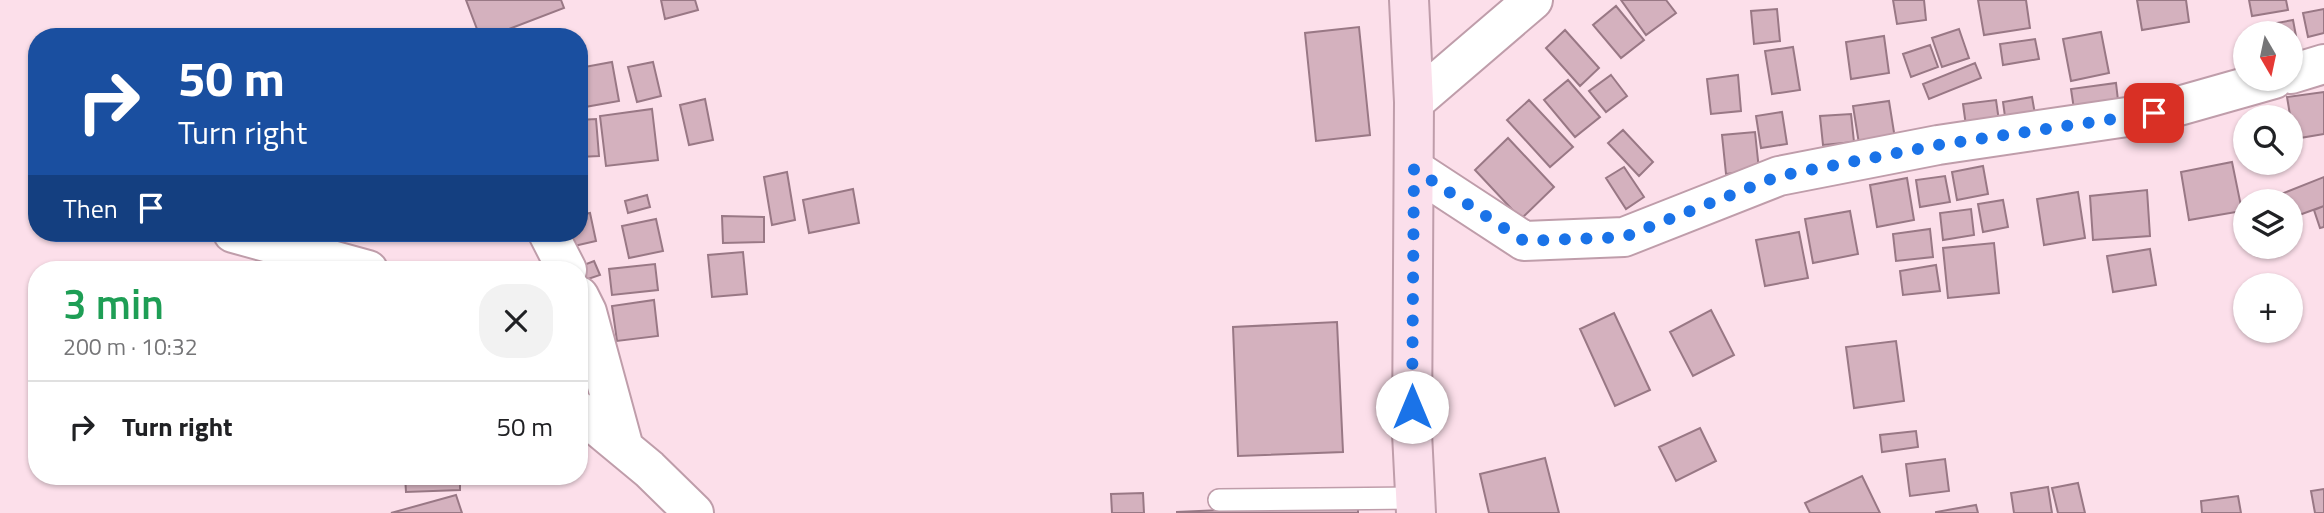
<!DOCTYPE html>
<html lang="en">
<head>
<meta charset="utf-8">
<style>
  body { margin:0; font-family:"Titillium Web",sans-serif; background:#f2f2f2; color:#202124; height:100vh; display:flex; flex-direction:column; font-size:26px; white-space:nowrap }
  * { box-sizing:border-box; margin:0 }
  p { font-size:23px; color:#757577 }
  .icon { flex:none; width:38px; height:38px; fill:none; stroke:currentColor; stroke-width:2; stroke-linecap:round; stroke-linejoin:round }
  .map { position:relative; flex:1; overflow:hidden }
  .drawer { position:absolute; left:28px; top:261px; width:560px; height:224px; display:flex; flex-direction:column; background:#fff; border-radius:28px; box-shadow:0 2px 5px #0004 }
  .drawer>* { flex:none }
  .top-card { position:absolute; left:28px; top:28px; width:560px; height:214px; border-radius:28px; box-shadow:0 2px 5px #0004; background:#1a4fa0; color:#fff; overflow:hidden }
  .needle { width:46px; rotate:171deg }
  .fabs { position:absolute; left:2233px; top:21px; display:grid; gap:14px }
  .fabs a { display:grid; place-items:center; width:70px; height:70px; border-radius:50%; background:#fff; box-shadow:0 2px 5px #0004; font-size:35px }
  .pin { position:absolute; display:grid; place-items:center; width:60px; height:60px; color:#fff; margin:-30px; border-radius:14px; box-shadow:0 4px 10px #0006 }
  .me { position:absolute; width:77px; margin:-38px; rotate:0deg; stroke-linejoin:round; filter:drop-shadow(0 0 5px #0008) }
  .turn { display:flex; align-items:center; gap:24px; height:147px; padding:0 35px; font-size:32px }
  .turn .icon { width:91px; height:91px; stroke-width:2.5 }
  .turn b { display:block; font-size:49px; line-height:60px }
  .then { display:flex; align-items:center; height:66px; padding:0 35px; background:#0003; gap:14px; font-size:26px }
  .round { display:grid; place-items:center; flex:none; width:74px; height:74px; border-radius:28px; background:#f2f2f2 }
  .head { display:flex; align-items:center; justify-content:space-between; height:119px; padding:0 35px }
  h1 { font-size:42px; font-weight:600; line-height:52px; color:#1e9e55 }
  ul { padding:0; list-style:none }
  li { display:flex; align-items:center; gap:21px; height:91px; padding:0 35px; border-top:2px solid #e0e0e0 }
  li div { flex:1 }
  li b { display:block; font-size:26px }
  li em { font-style:normal }
  .map>svg:first-child { display:block }
</style>
</head>
<body>
<div class="map">
<svg width="2324" height="513" viewBox="0 0 2324 513">
  <rect width="100%" height="100%" fill="#fcdfea"/>
  <path fill="#d4b1be" stroke="#997885" stroke-width="2" d="M466,0H561L564,8L488,37H480Z
    M661,0H695L698,10L665,19Z
    M1621,0H1666L1676,13L1646,35Z
    M1893,0H1924L1926,20L1897,24Z
    M1978,0H2026L2030,28L1984,35Z
    M2137,0H2186L2189,22L2142,30Z
    M2249,0H2286L2288,10L2252,16Z
    M1616,6L1644,40L1621,58L1593,25Z
    M1777,9L1780,41L1754,44L1751,11Z
    M2324,9V33L2308,37L2303,13Z
    M2293,20L2299,52L2291,54V33H2261L2260,26Z
    M1359,27L1370,135L1316,141L1305,33Z
    M1959,29L1969,58L1942,67L1932,38Z
    M1565,30L1599,68L1580,86L1546,48Z
    M2101,32L2109,73L2071,81L2063,39Z
    M1884,36L1889,73L1851,79L1846,42Z
    M2035,39L2039,59L2003,65L2000,44Z
    M1930,45L1938,67L1911,77L1903,54Z
    M1793,47L1800,90L1772,94L1765,51Z
    M612,62L619,101L585,107L579,68Z
    M653,62L661,96L637,102L628,67Z
    M1975,63L1981,78L1929,99L1923,84Z
    M1611,75L1627,96L1606,112L1589,91Z
    M1738,75L1741,111L1711,114L1707,79Z
    M1568,80L1600,117L1575,137L1544,100Z
    M2116,83L2119,109L2075,116L2071,89Z
    M2324,92V134L2294,139L2287,97Z
    M2032,97L2036,120L2006,124L2003,102Z
    M705,99L713,140L689,145L680,105Z
    M1529,100L1573,147L1550,167L1507,120Z
    M1996,100L2000,128L1967,133L1963,104Z
    M1889,101L1896,145L1860,150L1853,106Z
    M652,109L658,160L606,166L600,116Z
    M1782,112L1787,144L1761,148L1756,116Z
    M1851,114L1854,142L1823,145L1820,116Z
    M596,119L599,156L579,157V120Z
    M1623,130L1653,162L1639,176L1608,143Z
    M1755,132L1759,170L1726,174L1722,135Z
    M1508,138L1554,187L1521,219L1475,170Z
    M2232,162L2242,211L2189,220L2181,172Z
    M1983,166L1988,194L1957,200L1952,172Z
    M1624,167L1644,197L1626,209L1606,178Z
    M787,172L795,220L772,225L764,177Z
    M1945,176L1950,202L1920,207L1916,180Z
    M2324,177V206L2291,218V201H2272L2271,198Z
    M1907,178L1914,220L1877,227L1870,185Z
    M853,189L859,223L809,233L803,200Z
    M2147,190L2150,236L2093,240L2090,196Z
    M2078,192L2085,238L2044,245L2037,199Z
    M647,195L650,207L628,213L625,201Z
    M2003,200L2008,227L1983,232L1978,204Z
    M2324,206V227L2320,228L2314,210Z
    M1971,209L1974,235L1943,240L1940,213Z
    M1850,211L1858,254L1813,263L1805,219Z
    M590,213L596,241L561,249L558,233H579V215Z
    M722,216L764,217V242L723,243Z
    M656,219L663,251L629,258L622,226Z
    M1930,229L1933,257L1896,261L1893,234Z
    M1799,232L1808,278L1765,286L1756,240Z
    M1994,243L1999,293L1948,298L1943,248Z
    M2150,249L2156,285L2113,292L2107,256Z
    M743,252L747,294L712,297L708,255Z
    M594,261L600,275L579,282L571,270Z
    M655,264L658,290L612,295L609,269Z
    M1936,265L1940,291L1903,295L1900,271Z
    M654,300L658,336L617,341L612,306Z
    M1711,310L1734,355L1693,376L1670,332Z
    M1614,313L1650,390L1615,406L1580,329Z
    M1337,322L1343,452L1238,456L1233,327Z
    M1896,341L1904,401L1854,408L1846,347Z
    M1700,428L1716,461L1676,481L1659,447Z
    M1916,431L1918,447L1882,452L1880,435Z
    M1545,458L1559,513H1489L1480,474Z
    M1945,459L1949,491L1910,496L1906,464Z
    M405,476H460V490L406,492Z
    M1862,476L1880,513H1810L1805,503Z
    M2078,483L2085,513H2058L2052,488Z
    M2048,487L2052,513H2014L2011,493Z
    M2324,489V513H2315L2311,491Z
    M1143,493L1144,513H1112L1111,494Z
    M456,495L462,513H391Z
    M2238,496L2241,513H2202L2201,501Z
    M1358,504V513H1177V512Z
    M1976,505L1978,513H1936V512Z"/>
  <g fill="none" stroke-linecap="round" stroke-linejoin="round">
    <g stroke="#bf9daa" stroke-width="24">
      <path id="lane" d="M1219,500L1415,498"/>
    </g>
    <g stroke="#bf9daa" stroke-width="42">
      <path id="street" d="M2291,74L2324,64
        M1414,102L1533,0
        M1414,169L1524,241L1624,237L1779,176L1938,145L2154,113L2274,79
        M233,233L368,270
        M548,233L567,270
        M579,296L587,312L624,448
        M579,411L649,469L694,513"/>
    </g>
    <g stroke="#bf9daa" stroke-width="42">
      <path id="secondary" d="M1409,0L1414,102L1412,433L1416,513"/>
    </g>
    <use href="#lane" stroke="#fff" stroke-width="21"/>
    <use href="#street" stroke="#fff" stroke-width="38"/>
    <use href="#secondary" stroke="#fbdfeb" stroke-width="38"/>
  </g>
  <g fill="none" stroke-linecap="round" stroke-linejoin="round">
    <path stroke="#1a73e8" stroke-width="12" stroke-dasharray="0 21.6" d="M1412,407L1414,169L1524,241L1624,237L1779,176L1938,145L2154,113"/>
  </g>
</svg>
<div class="fabs">
<a><svg class="needle" viewBox="-14 -14 28 28"><path d="M0-13l5 13h-10z" fill="#e53935"/><path d="M0 13l5-13h-10z" fill="#757577"/></svg></a>
<a><svg class="icon" aria-label="search" viewBox="0 0 24 24"><circle cx="10" cy="10" r="6"/><path d="M15 15l6 6"/></svg></a>
<a><svg class="icon" aria-label="layers" viewBox="0 0 24 24"><path d="M12 4l9 5-9 5-9-5zM3 14l9 5 9-5"/></svg></a>
<a>+</a>
</div>
<div class="pin" style="left:2154px;top:113px;background:#d93025"><svg class="icon" aria-label="arrive" viewBox="0 0 24 24"><path d="M6 21V4h12l-3 4 3 4H6"/></svg></div>
<svg class="me" style="left:1412px;top:407px" viewBox="-20 -20 40 40"><circle r="19" fill="#fff"/><path d="M0-13L10 11 0 6-10 11z" fill="#1a73e8"/></svg>
<div class="top-card">
<div class="turn"><svg class="icon" aria-label="right" viewBox="0 0 24 24"><path d="M7 20v-9h11M14 6l5 5-5 5"/></svg><div><b>50 m</b>Turn right</div></div>
<div class="then">Then<svg class="icon" aria-label="arrive" viewBox="0 0 24 24"><path d="M6 21V4h12l-3 4 3 4H6"/></svg></div>
</div>
<section class="drawer">
<div class="head"><div><h1>3 min</h1><p>200 m · 10:32</p></div><a class="round"><svg class="icon" aria-label="close" viewBox="0 0 24 24"><path d="M6 6l12 12M18 6L6 18"/></svg></a></div>
<ul>
<li><svg class="icon" aria-label="right" viewBox="0 0 24 24"><path d="M7 20v-9h11M14 6l5 5-5 5"/></svg><div><b>Turn right</b></div><em>50 m</em></li>
</ul>
</section>
</div>
</body>
</html>
